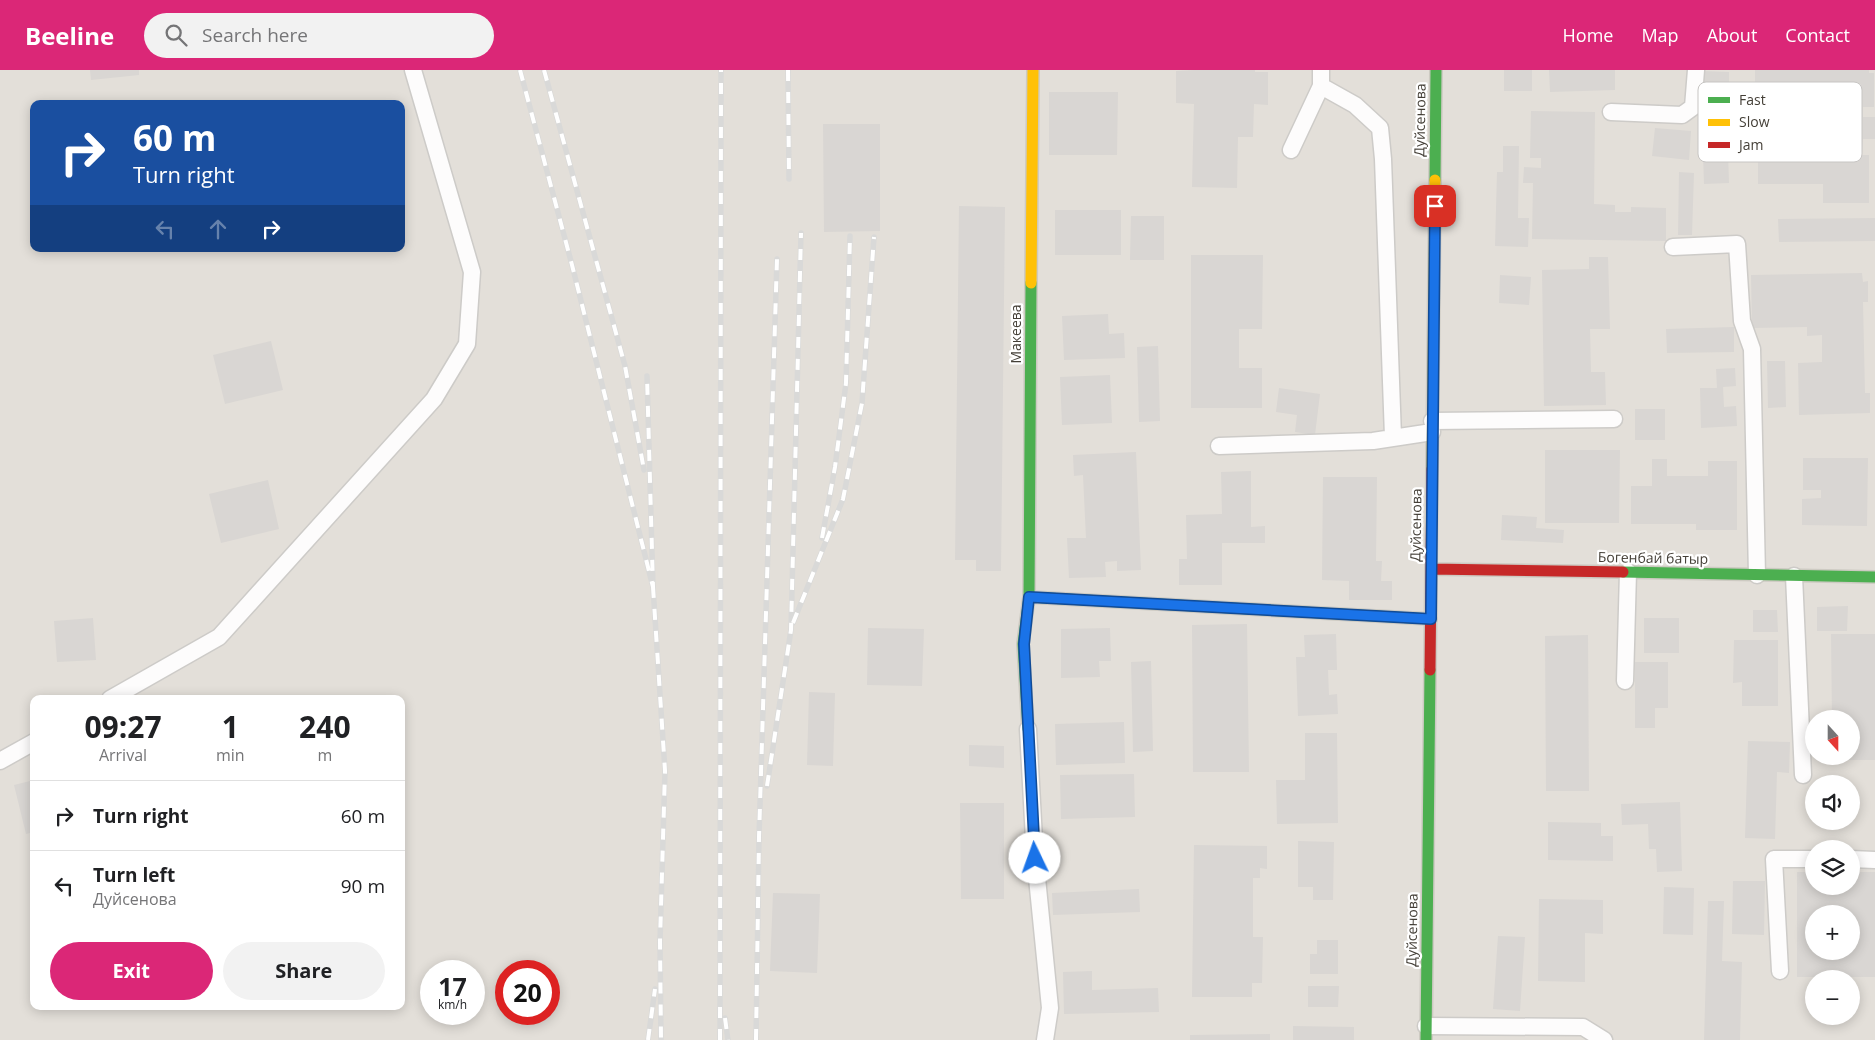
<!DOCTYPE html>
<html lang="en">
<head>
<meta charset="utf-8">
<style>
  body { margin:0; font-family:"Open Sans",sans-serif; background:#f2f2f2; color:#202124; height:100vh; display:flex; flex-direction:column; font-size:19px; white-space:nowrap }
  * { box-sizing:border-box; margin:0 }
  p { font-size:16px; color:#757577 }
  .icon { flex:none; width:28px; height:28px; fill:none; stroke:currentColor; stroke-width:2; stroke-linecap:round; stroke-linejoin:round }
  .map { position:relative; flex:1; overflow:hidden }
  .drawer { position:absolute; left:30px; top:625px; width:375px; height:315px; display:flex; flex-direction:column; background:#fff; border-radius:10px; box-shadow:0 2px 12px #0003 }
  .drawer>* { flex:none }
  .top-card { position:absolute; left:30px; top:30px; width:375px; height:152px; border-radius:10px; box-shadow:0 2px 12px #0003; background:#1a4fa0; color:#fff; overflow:hidden }
  .needle { width:32px; rotate:159deg }
  .tools { position:absolute; left:1805px; top:640px; display:grid; gap:10px }
  .tools a { display:grid; place-items:center; width:55px; height:55px; border-radius:50%; background:#fff; box-shadow:0 2px 12px #0003; font-size:25px }
  .speed { position:absolute; left:420px; top:890px; display:flex; gap:10px; font-size:25px; font-weight:700; text-align:center }
  .speed>* { display:grid; place-content:center; width:65px; height:65px; border-radius:50%; background:#fff; box-shadow:0 2px 12px #0003; line-height:1 }
  .speed small { font-size:12px; font-weight:400 }
  .speed .limit { border:8px solid #d22; background:#fff; color:#111 }
  .pin { position:absolute; display:grid; place-items:center; width:42px; height:42px; color:#fff; margin:-21px; border-radius:10px; box-shadow:0 2px 8px #0006 }
  .me { position:absolute; width:55px; margin:-28px; rotate:357deg; stroke-linejoin:round; filter:drop-shadow(0 0 4px #0008) }
  .turn { display:flex; align-items:center; gap:18px; height:105px; padding:0 20px; font-size:22px }
  .turn .icon { width:65px; height:65px; stroke-width:2.5 }
  .turn b { display:block; font-size:35px; line-height:42px }
  .lanes { display:flex; align-items:center; height:48px; padding:0 20px; background:#0003; justify-content:center; gap:25px; direction:ltr }
  .lanes .off { opacity:.35 }
  .eta { display:flex; justify-content:space-evenly; align-items:center; height:85px; text-align:center }
  .eta b { font-size:30px; font-weight:700; line-height:35px }
  .cta { display:flex; gap:10px; margin-top:auto; padding:10px 20px }
  .cta a { flex:1; height:58px; border-radius:30px; background:#db2777; color:#fff; font-size:20px; font-weight:700; line-height:58px; text-align:center }
  .cta a+a { background:#f2f2f2; color:#202124 }
  ul { padding:0; list-style:none }
  li { display:flex; align-items:center; gap:15px; height:70px; padding:0 20px; border-top:1px solid #e0e0e0 }
  li div { flex:1 }
  li b { display:block; font-size:19px }
  li em { font-style:normal }
  header { display:flex; align-items:center; gap:30px; box-sizing:border-box; height:70px; padding:0 25px; background:#db2777; color:#fff }
  header strong { font-size:24px }
  nav { display:flex; gap:28px; margin-inline-start:auto; font-size:18px }
  .search { width:350px; height:45px; background:#f2f2f2; display:flex; align-items:center; gap:12px; box-sizing:border-box; padding:0 18px; border-radius:28px; color:#757577; font-size:19px }
  .map>svg:first-child { display:block }
</style>
</head>
<body>
<header>
<strong>Beeline</strong>
<div class="search"><svg class="icon" aria-label="search" viewBox="0 0 24 24"><circle cx="10" cy="10" r="6"/><path d="M15 15l6 6"/></svg>Search here</div>
<nav><a>Home</a><a>Map</a><a>About</a><a>Contact</a></nav>
</header>
<div class="map">
<svg width="1875" height="970" viewBox="0 0 1875 970">
  <rect width="100%" height="100%" fill="#f0edea"/>
  <path fill="#e3dfd9" fill-rule="evenodd" d="M0,0H1875V970H0ZM34,34H401V179H34ZM34,629H401V936H34ZM1814,649H1851V686H1814ZM1814,714H1851V751H1814ZM1814,779H1851V816H1814ZM1814,844H1851V881H1814ZM431,901H474V944H431ZM506,901H549V944H506ZM1814,909H1851V946H1814Z"/>
  <path fill="#d9d6d3" fill-rule="evenodd" d="M90,0H139V5L91,10Z
    M1194,0H1255V2H1268V35L1254,34L1253,67H1238L1237,118L1192,117L1194,34L1176,33V1Z
    M1504,0H1532V21H1504Z
    M1549,0H1615V20L1550,22Z
    M1755,0H1869V3H1874V37H1863V47H1875V69H1863L1862,85H1869V133H1823V114H1758V92H1750V66H1809V41L1819,42V29L1789,28V43H1755Z
    M1702,1L1729,2V41H1701Z
    M1049,22H1118L1117,85H1049Z
    M1531,41L1595,42L1594,134L1615,135V142H1631V137L1666,138V171L1532,169L1533,113H1523L1524,97L1541,98V88H1530Z
    M823,54H880V161L824,162Z
    M1727,54L1729,113L1704,114L1702,55Z
    M1655,58L1691,61L1689,90L1652,86Z
    M1503,76H1519L1518,148H1529L1528,177L1495,176L1497,102H1503Z
    M1679,102L1694,103L1692,165H1678Z
    M959,136L1005,137L1001,501H976V490H955Z
    M1055,140H1121V185H1055Z
    M1131,146H1164V190H1130Z
    M1875,148V171L1779,172L1778,149Z
    M1191,185H1263L1262,259H1239V298H1262V338H1191Z
    M1589,187H1608L1610,259H1590L1591,302H1605L1606,335L1544,336L1542,200L1589,199Z
    M1862,203L1863,212L1868,211V232H1863L1865,323H1870V343L1799,345L1798,293L1822,292V265L1807,266V257L1752,258L1751,205Z
    M1500,205L1531,207L1529,235L1499,233Z
    M1108,244L1109,264L1124,263L1125,288L1064,290L1062,246Z
    M1734,257V282L1667,283L1666,259Z
    M271,271L283,320L225,334L213,285Z
    M1158,276L1160,351L1139,352L1137,277Z
    M1767,291H1785L1786,337L1768,338Z
    M1735,298L1736,316L1723,317L1724,337L1736,336L1737,356L1701,358L1700,318H1717L1716,299Z
    M1110,305L1112,353L1062,355L1060,307Z
    M1279,318L1320,324L1315,365L1295,362L1297,345L1276,342Z
    M1635,339H1665V370H1635Z
    M1545,380H1620L1619,453H1545Z
    M1136,382L1141,500L1117,501V491L1105,492L1106,507L1069,508L1067,468H1086L1083,405L1074,406L1073,385Z
    M1803,388H1868L1867,456L1802,455V429L1821,428V420H1803Z
    M1652,389H1667V406H1708V391H1737V460H1696V454H1631V416H1652Z
    M1251,401V457L1265,456V473H1222V515H1179V489H1187L1186,445L1222,444L1221,402Z
    M1323,407H1377L1376,491H1382L1381,511H1392V530H1349V511L1322,510Z
    M268,410L279,459L221,473L209,424Z
    M1502,445L1537,447L1536,458L1564,460L1563,473L1501,470Z
    M1848,536L1847,561H1817V537Z
    M1753,540H1777L1778,562H1753Z
    M93,548L96,590L57,592L54,551Z
    M1644,548H1679V583H1644Z
    M1247,554L1249,702H1193L1192,555Z
    M868,558L924,559L922,616L867,615Z
    M1110,558L1111,591H1099L1100,607L1061,608V559Z
    M1336,564L1337,600H1328L1329,625L1337,624L1338,644L1298,646L1296,587H1305L1304,565Z
    M1831,564H1875V690H1832V686H1851V649H1832Z
    M1588,565L1589,721H1546L1545,566Z
    M1734,570H1778V636H1742V612L1733,613Z
    M1151,591L1153,681L1133,682L1131,592Z
    M1635,592H1668V638H1655V658H1635Z
    M809,622L835,623L833,696L807,695Z
    M1124,652L1125,693L1056,695L1055,654Z
    M1305,663H1337L1338,753L1277,754L1276,710H1305Z
    M1748,671L1790,672L1789,703L1777,702L1775,769L1745,768Z
    M969,675L1004,676V698L969,696Z
    M1134,704L1135,747L1061,749L1060,705Z
    M34,710V762L26,764L14,715Z
    M1680,732L1682,801L1657,802L1656,779H1649L1648,754L1622,755L1621,734Z
    M960,733H1004V829H961Z
    M1548,752L1601,753V766H1613V791L1548,790Z
    M1298,771L1334,772L1333,830H1313V817H1298Z
    M1194,775L1267,776V799L1260,798V808H1253V867H1263L1262,913H1252V927H1192Z
    M1797,802H1814V816H1851V802H1875V907H1797ZM1814,844H1851V881H1814Z
    M1733,811H1765L1764,865L1732,864Z
    M1664,817L1694,818L1693,865L1663,864Z
    M1139,819L1140,842L1053,845L1052,823Z
    M773,823L820,824L817,903L770,901Z
    M1539,829L1603,830V864L1585,863V912L1538,911Z
    M1708,831H1724L1722,891L1742,892L1740,970H1704Z
    M1498,866L1525,867L1520,941L1493,939Z
    M1317,870H1338V904H1310V884H1317Z
    M1092,901V920L1158,918L1159,942L1064,944L1063,902Z
    M1308,916H1339L1338,937H1308Z
    M1293,956L1354,957V970H1293Z
    M1270,964V970H1190V965Z"/>
  <g fill="none" stroke-linecap="round" stroke-linejoin="round">
    <g stroke="#cdcbc8" stroke-width="19">
      <path id="lane" d="M1321,16L1355,35L1380,58L1383,89L1393,367
        M1611,42L1682,45L1693,37L1696,0
        M1291,80L1321,16V0
        M1673,177L1737,174L1742,251L1752,279L1757,505
        M1432,351L1614,349
        M1219,376L1373,371L1432,362
        M1794,506L1803,705
        M1625,611L1628,502
        M110,629L219,567L434,329L467,274L472,202L413,0
        M1028,659L1035,788L1050,938L1045,970
        M0,691L34,672
        M1851,789L1875,790
        M1780,901L1774,789H1814
        M1426,956L1583,957L1604,970"/>
    </g>
    <g stroke="#cdcac2" stroke-width="14">
      <path id="fast" d="M1435,110L1436,0
        M1623,502L1875,507
        M1029,527L1031,213
        M1028,659L1023,574L1029,527L1431,549
        M1426,970L1430,600"/>
    </g>
    <g stroke="#cdcac2" stroke-width="14">
      <path id="slow" d="M1031,213L1033,0
        M1432,399L1435,110"/>
    </g>
    <g stroke="#cdcac2" stroke-width="14">
      <path id="jam" d="M1431,499L1623,502
        M1430,600L1432,399"/>
    </g>
    <use href="#lane" stroke="#fdfcfc" stroke-width="16"/>
    <use href="#fast" stroke="#4caf50" stroke-width="11"/>
    <use href="#slow" stroke="#ffc107" stroke-width="11"/>
    <use href="#jam" stroke="#c62828" stroke-width="11"/>
    <g stroke="#d9d9d8" stroke-width="5.5">
      <path id="rail" d="M520,0L572,195L653,517L647,306
        M544,0L625,296L644,400
        M788,0L789,109
        M822,468L835,397L846,313L850,166
        M653,517L665,701L660,871L661,970
        M793,553L843,429L862,333L874,167
        M767,716L791,560L801,163
        M725,948L728,970
        M648,970L655,919
        M720,970L721,0
        M756,970L759,767L777,189"/>
    </g>
    <use href="#rail" stroke="#fff" stroke-width="4" stroke-dasharray="11" stroke-linecap="butt"/>
  </g>
  <g fill="none" stroke-linecap="round" stroke-linejoin="round">
    <g stroke="#114b97" stroke-width="12">
      <path id="route" d="M1035,788L1024,574L1029,527L1431,549L1435,136"/>
    </g>
    <use href="#route" stroke="#1a73e8" stroke-width="9"/>
  </g>
  <g text-anchor="middle" stroke-width="4.5" stroke-linejoin="round" paint-order="stroke">
    <g font-size="14" fill="#443f37" stroke="#fff">
      <text transform="translate(1420 50) rotate(-89)" y="5">Дуйсенова</text>
      <text transform="translate(1016 264) rotate(-90)" y="5">Макеева</text>
      <text transform="translate(1416 455) rotate(-89)" y="5">Дуйсенова</text>
      <text transform="translate(1653 488) rotate(1)" y="5">Богенбай батыр</text>
      <text transform="translate(1412 860) rotate(-89)" y="5">Дуйсенова</text>
    </g>
  </g>
  <rect x="1698" y="12" width="164" height="80" rx="8" fill="#fff" stroke="#c7c5c3" stroke-width="1"/>
  <rect x="1708" y="27" width="22" height="6" fill="#4caf50"/>
  <rect x="1708" y="49" width="22" height="7" fill="#ffc107"/>
  <rect x="1708" y="72" width="22" height="6" fill="#c62828"/>
  <g font-size="14" fill="#443f37">
    <text x="1739" y="35">Fast</text>
    <text x="1739" y="57">Slow</text>
    <text x="1739" y="80">Jam</text>
  </g>
</svg>
<div class="tools">
<a><svg class="needle" viewBox="-14 -14 28 28"><path d="M0-13l5 13h-10z" fill="#e53935"/><path d="M0 13l5-13h-10z" fill="#757577"/></svg></a>
<a><svg class="icon" aria-label="sound" viewBox="0 0 24 24"><path d="M4 9h4l5-4v14l-5-4H4zM17 9q2 3 0 6"/></svg></a>
<a><svg class="icon" aria-label="layers" viewBox="0 0 24 24"><path d="M12 4l9 5-9 5-9-5zM3 14l9 5 9-5"/></svg></a>
<a>+</a>
<a>−</a>
</div>
<div class="speed"><div>17<small>km/h</small></div><div class="limit">20</div></div>
<div class="pin" style="left:1435px;top:136px;background:#d93025"><svg class="icon" aria-label="arrive" viewBox="0 0 24 24"><path d="M6 21V4h12l-3 4 3 4H6"/></svg></div>
<svg class="me" style="left:1035px;top:788px" viewBox="-20 -20 40 40"><circle r="19" fill="#fff"/><path d="M0-13L10 11 0 6-10 11z" fill="#1a73e8"/></svg>
<div class="top-card">
<div class="turn"><svg class="icon" aria-label="right" viewBox="0 0 24 24"><path d="M7 20v-9h11M14 6l5 5-5 5"/></svg><div><b>60 m</b>Turn right</div></div>
<div class="lanes"><svg class="icon off" aria-label="left" viewBox="0 0 24 24"><path d="M17 20v-9H6M10 6l-5 5 5 5"/></svg><svg class="icon off" aria-label="ahead" viewBox="0 0 24 24"><path d="M12 20V5M6 11l6-6 6 6"/></svg><svg class="icon" aria-label="right" viewBox="0 0 24 24"><path d="M7 20v-9h11M14 6l5 5-5 5"/></svg></div>
</div>
<section class="drawer">
<div class="eta">
<div><b>09:27</b><p>Arrival</p></div>
<div><b>1</b><p>min</p></div>
<div><b>240</b><p>m</p></div>
</div>
<ul>
<li><svg class="icon" aria-label="right" viewBox="0 0 24 24"><path d="M7 20v-9h11M14 6l5 5-5 5"/></svg><div><b>Turn right</b></div><em>60 m</em></li>
<li><svg class="icon" aria-label="left" viewBox="0 0 24 24"><path d="M17 20v-9H6M10 6l-5 5 5 5"/></svg><div><b>Turn left</b><p>Дуйсенова</p></div><em>90 m</em></li>
</ul>
<div class="cta"><a>Exit</a><a>Share</a></div>
</section>
</div>
</body>
</html>
